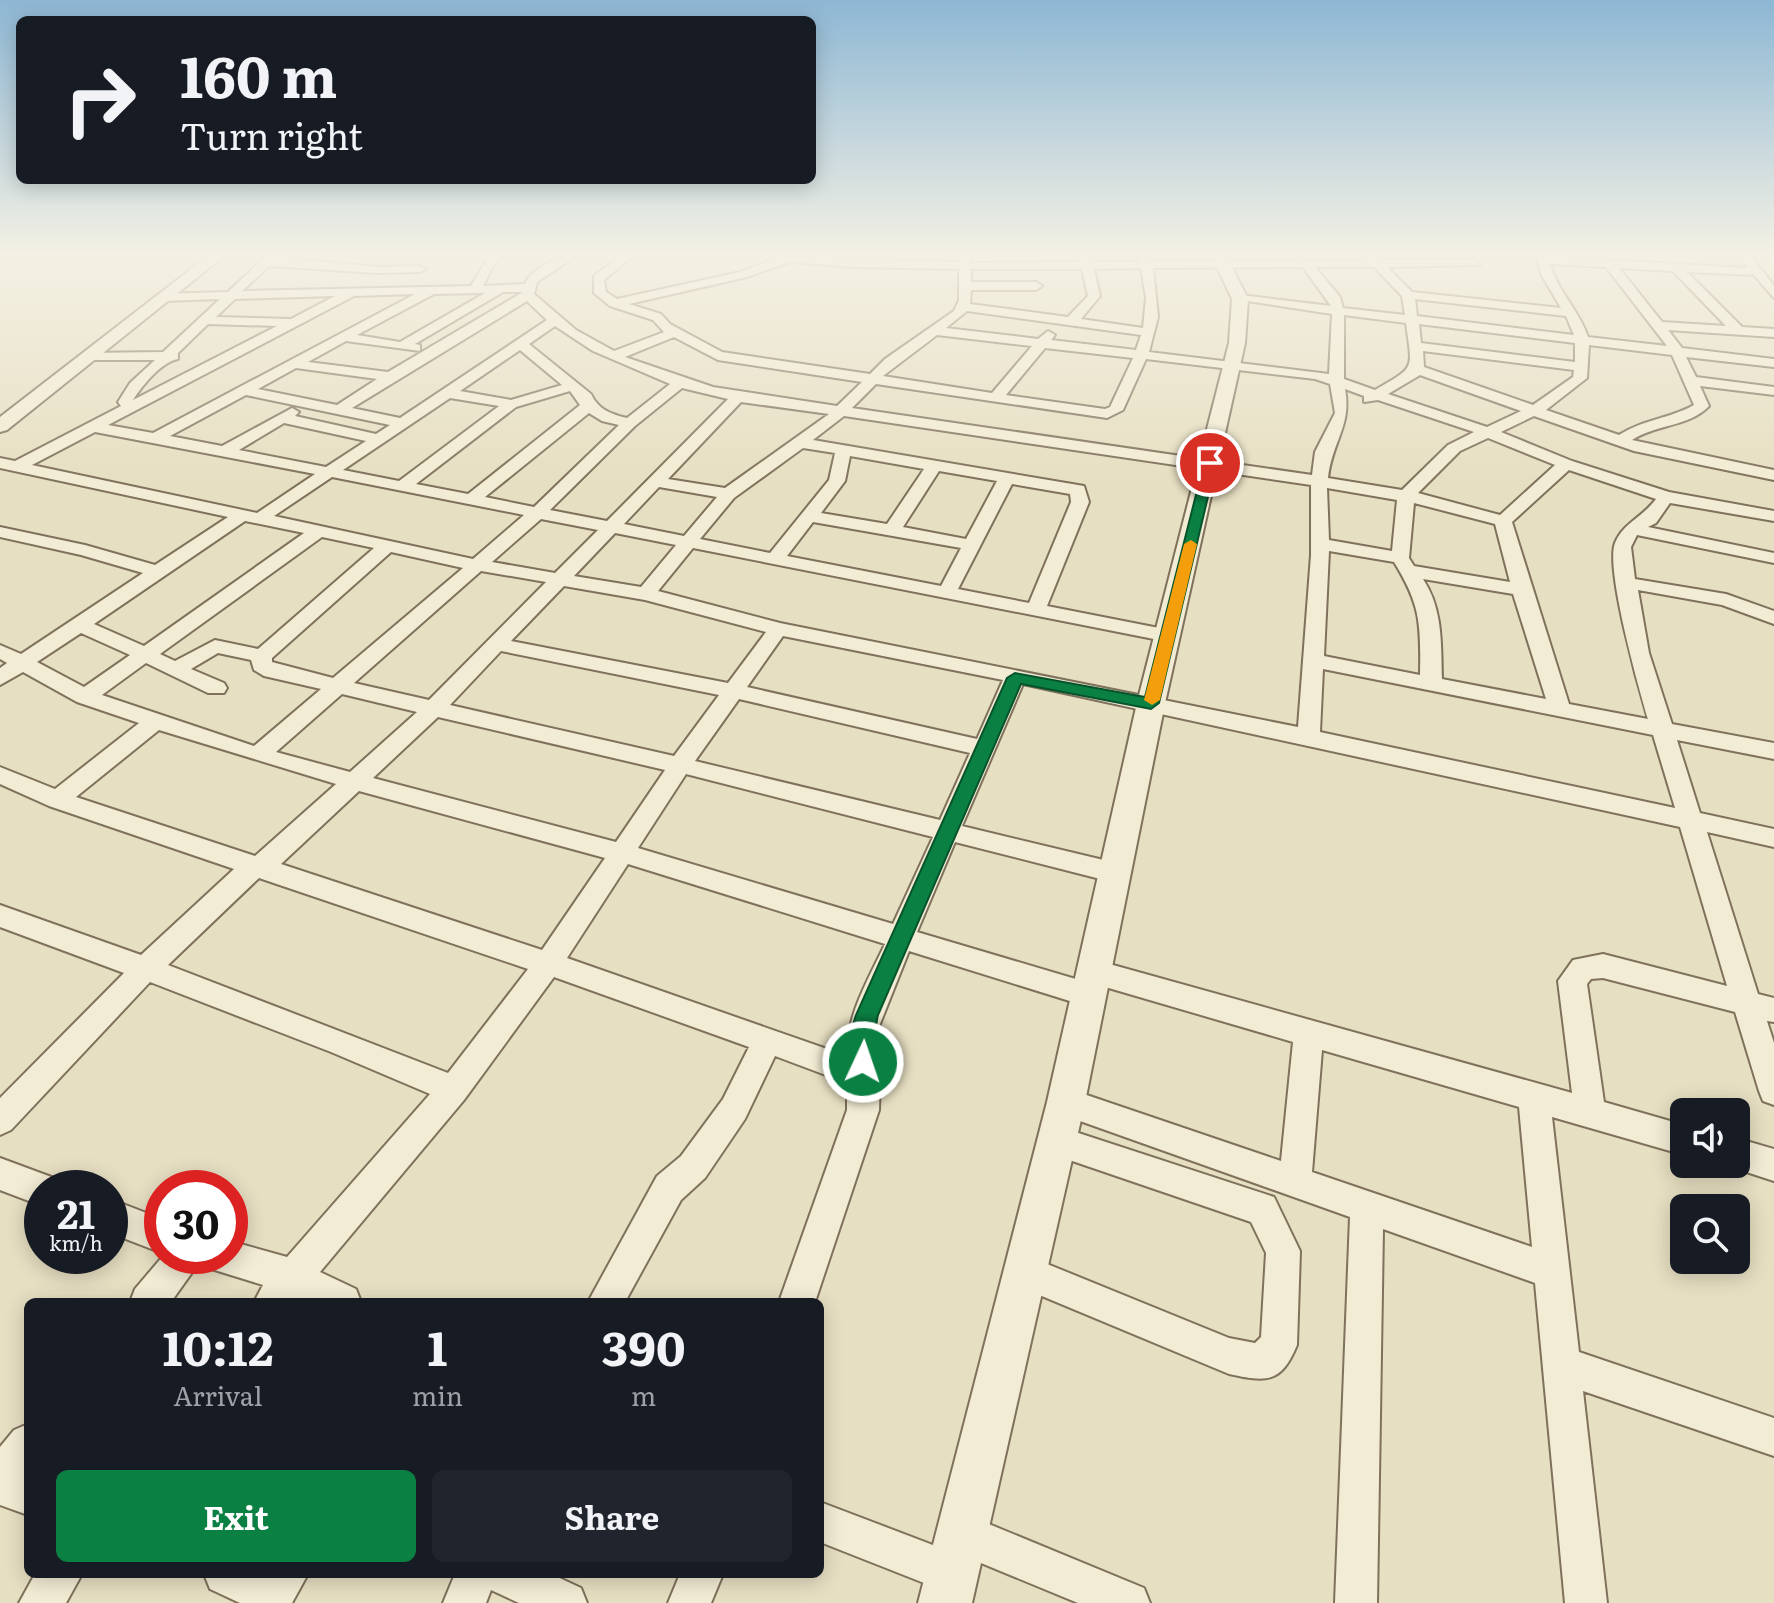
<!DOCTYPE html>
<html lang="en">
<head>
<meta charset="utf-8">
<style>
  body { margin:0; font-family:Literata,serif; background:#20242c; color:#f1f3f6; height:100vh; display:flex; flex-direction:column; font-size:30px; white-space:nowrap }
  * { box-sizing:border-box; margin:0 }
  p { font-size:26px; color:#9ea1a6 }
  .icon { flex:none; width:44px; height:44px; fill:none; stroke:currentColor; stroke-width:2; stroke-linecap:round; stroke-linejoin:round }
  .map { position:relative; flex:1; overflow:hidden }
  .side { position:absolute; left:24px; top:1298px; width:800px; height:280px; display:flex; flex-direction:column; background:#171b24; border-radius:12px; box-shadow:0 4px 20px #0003 }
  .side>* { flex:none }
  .hud { position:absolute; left:16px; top:16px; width:800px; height:168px; border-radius:12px; box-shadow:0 4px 20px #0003; background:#171b24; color:#f1f3f6; overflow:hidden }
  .fabs { position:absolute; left:1670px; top:1098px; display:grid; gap:16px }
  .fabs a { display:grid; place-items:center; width:80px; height:80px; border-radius:12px; background:#171b24; box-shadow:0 4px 20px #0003; font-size:40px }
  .speed { position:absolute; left:24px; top:1170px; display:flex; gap:16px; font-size:40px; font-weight:700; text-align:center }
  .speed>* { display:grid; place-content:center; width:104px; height:104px; border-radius:50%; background:#171b24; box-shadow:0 4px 20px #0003; line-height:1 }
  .speed small { font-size:20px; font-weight:400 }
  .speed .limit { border:12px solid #d22; background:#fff; color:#111 }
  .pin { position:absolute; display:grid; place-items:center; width:68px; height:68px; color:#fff; margin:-34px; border:4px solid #fff; border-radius:50%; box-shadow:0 2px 8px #0007 }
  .me { position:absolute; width:88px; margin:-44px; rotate:3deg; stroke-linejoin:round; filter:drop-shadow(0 0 6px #0008) }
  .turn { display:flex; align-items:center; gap:28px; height:168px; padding:0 32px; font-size:36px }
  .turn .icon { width:104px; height:104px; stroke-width:2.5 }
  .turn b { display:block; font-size:56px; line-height:68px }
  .eta { display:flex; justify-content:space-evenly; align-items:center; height:136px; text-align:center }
  .eta b { font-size:48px; font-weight:700; line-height:56px }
  .cta { display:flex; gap:16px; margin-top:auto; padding:16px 32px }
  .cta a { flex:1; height:92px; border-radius:12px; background:#0b8043; color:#fff; font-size:32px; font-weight:700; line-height:92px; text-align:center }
  .cta a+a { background:#20242c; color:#f1f3f6 }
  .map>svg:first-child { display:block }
</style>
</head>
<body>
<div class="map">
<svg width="1774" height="1603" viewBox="0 0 1774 1603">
  <rect width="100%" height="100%" fill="#e7dfc2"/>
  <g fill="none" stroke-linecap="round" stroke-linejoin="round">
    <g stroke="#7f715b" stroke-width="4">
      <path id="minor" d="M266,256L376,267L420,266L426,269L420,272L376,273L269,266L242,291L471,286L489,256H504L495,262L483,286L525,284C531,268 560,256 576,256L537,282L534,294L576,330L614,351L664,332L653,320L610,306L594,293V276L620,256H633L604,280L606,292L617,299L740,272L772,260L759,256L959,262V256H971V263L1081,262L1079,256H1091L1092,262H1139L1138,256H1149L1150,261H1297L1298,256L1309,261L1367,260L1368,256L1380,260H1476L1480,265L1387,267L1412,292L1561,308L1541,274L1536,256L1748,268L1740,258L1751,256L1774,286V298L1754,275L1687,272L1742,327L1774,329V337L1668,330L1682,348L1774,359V367L1686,357L1696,377L1774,387V395L1700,386L1709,406C1689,427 1656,424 1632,440L1774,470V480L1634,451L1534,416L1501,432L1572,461L1669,492L1774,511V521L1670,503L1656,523L1648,527L1774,553V563L1637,535L1631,547L1635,579L1726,594L1774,611V624L1722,605L1638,590L1649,653L1672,724L1774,743V759L1677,740L1700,813L1774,829V847L1707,832L1758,994L1774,998V1022L1767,1021L1774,1043V1105L1763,1101L1759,1091L1735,1012L1603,978L1591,979L1587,984L1604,1102L1684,1125V1155L1552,1117L1579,1352L1774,1418V1456L1583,1391L1607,1603H1565L1535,1283L1383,1229L1377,1603H1335L1350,1217L1066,1116L1055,1112L1050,1102L1055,1092L1066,1088L1281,1161L1293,1042L1095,984L1085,980L1081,972L1085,964L1095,960L1572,1093L1558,981L1573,960L1603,954L1727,986L1680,827L1023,684L962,826L1116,863L1125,866L1129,873L1125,880L1116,883L955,842L917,932L1089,983L1099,986L1103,995L1099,1004L1089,1007L909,951L876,1034L880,1076L879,1110L815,1302H779L847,1110V1083L775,1056L745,1119L705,1178L681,1200L625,1302H588L657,1176L681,1156L723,1099L749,1047L554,977L464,1100L320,1272L356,1289L361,1302H306L298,1298L295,1302H254L263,1285L208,1268L203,1257L171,1302H130L135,1289L163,1256H230V1241L287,1257L430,1094L331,1052L150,982L11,1130L0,1135V1098L124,973L0,927V905L141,955L234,869L49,806L0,784V767L55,789L139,723L77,702L23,672L0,685V668L7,663L0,659V645L21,654L143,573L81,555L0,537V527L85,545L155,565L228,517L0,468V458L15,461L121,406L118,402L130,383L155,360H92L85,356L87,353L163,352L220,299L164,301L160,300V294L228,292ZM789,262L854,267L959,269V300L954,311L885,359L870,374L722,352L670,324L661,314L629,304L747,277ZM1550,264L1606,267L1667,346L1588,337C1579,310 1558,292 1550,264ZM1303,267L1331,306L1240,295L1234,299L1332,314L1329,374L1149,352L1158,317L1153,268ZM1315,267H1374L1402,296L1405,315L1343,308L1340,297ZM1141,268L1146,298L1143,328L1081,319L1100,296L1094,269ZM1619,268L1673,271L1726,326L1662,322ZM971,269H1082L1088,296L1068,317L970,304L971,290H1036L1042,286L1036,282H971ZM503,292H523L388,372L308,362L346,341L420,351V345L415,344ZM485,293L400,342L357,335L434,294ZM415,294L153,433L108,425L354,296ZM335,296L291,319L216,317L235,299ZM1415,299L1566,316L1574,335L1417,316ZM527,301L547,320L400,418L352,408ZM967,311L1141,335L1136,350L1051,340L1055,335L1048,331L1038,339L946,328ZM1344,315L1406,323C1412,370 1417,366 1375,390L1344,379ZM208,324L277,326L133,400C142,386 161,362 178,359V353ZM1419,324L1575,343V362L1421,343ZM555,326L593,351L670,384L627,418C610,414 598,409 591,394L529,344ZM937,335L1032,346L992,393L883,376ZM674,337L718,360L862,382L837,406L713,387L625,357ZM1589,345L1672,355L1694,405C1669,419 1644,419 1619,435L1546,410L1587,378ZM1045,348L1133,358L1110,407L1105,409L1006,395ZM520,350L562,385L511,400L460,391ZM1423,351L1574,370L1573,377L1533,405L1424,367ZM1146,359L1315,379L1330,384L1335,413L1315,452L1312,475L852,408L876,384L1107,418L1123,410ZM296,368L377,379L337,405L258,389ZM1420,375L1521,411L1487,427L1388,394ZM682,388L728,399L607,521L550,510L635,426ZM1345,389L1364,396V402L1378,400L1474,432L1448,445L1402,490L1328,478C1332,441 1352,426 1345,389ZM570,391L580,405L468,494L416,484L516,407ZM246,395L390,425L376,434L295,416L299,412L292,408L222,446L170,436ZM450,398L499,406L399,481L343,470ZM741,402L829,414L725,488L668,479ZM589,413L602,421L619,425L534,507L485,497ZM844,416L1311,485V555L1298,727L780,623L658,591L693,548L1169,642L1179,636L1169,630L1047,606L1089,502L1084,486L813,440ZM284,423L366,441L326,467L239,450ZM95,432L315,474L257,513L32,465ZM1488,438L1555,465L1500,515L1418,493L1460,451ZM803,448L835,453L829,480L770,553L700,539L734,498ZM850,456L924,469L887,524L821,513L845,481ZM1569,470L1656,499C1643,517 1623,523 1615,543C1605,568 1639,689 1648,719L1569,704L1512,522ZM939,471L997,481L966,539L903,527ZM332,477L524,515L473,559L274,516ZM1012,484L1070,494L1071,502L1029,603L958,589ZM659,487L717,497L684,536L624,524ZM1327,488L1397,500L1392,551L1329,540ZM1414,503L1495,524L1510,582L1414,566L1409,558ZM541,519L598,530L555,573L492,562ZM245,521L304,533L144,646L94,624ZM813,522L961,548L941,586L787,556ZM615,533L676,545L641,587L574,576ZM322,537L374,548L258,649L215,640L175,661L160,654ZM1329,551L1394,562C1420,604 1421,622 1420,675L1324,656ZM391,552L463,568L333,678L272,662V658ZM481,571L546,582L429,700L354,683ZM1423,579L1513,594L1546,699L1442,679C1441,644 1443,609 1423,579ZM564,586L645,600L766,632L728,683L511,641ZM81,633L130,655L84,687L37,662ZM783,636L1003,680L977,739L747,687ZM501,651L719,695L674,756L450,705ZM218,653L251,660L254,670L264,676L321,689L254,746L102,695L146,663L208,693H224L227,688L224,683L191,669ZM1323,669L1653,735L1675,808L1320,732ZM342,694L417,712L350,772L276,752ZM739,699L970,753L940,820L695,761ZM438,717L665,770L616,842L373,778ZM159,730L336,784L255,856L76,797ZM686,774L933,837L893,924L638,848ZM359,791L605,858L542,950L281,864ZM628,864L885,944C868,980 846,1016 847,1056L567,958ZM259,878L528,969L448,1073L168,965ZM1322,1050L1519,1107L1532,1247L1312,1172Z
        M1057,1126L1274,1197L1300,1251L1297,1345C1281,1384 1266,1382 1229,1374L1013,1284L1008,1272L1013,1260L1025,1255L1229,1338L1255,1343L1261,1337L1266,1253L1251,1222L1046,1152L1041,1141L1046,1130Z
        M1736,1138L1774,1149V1181L1725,1165L1736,1164Z
        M0,1158L54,1178L58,1188H42V1206L0,1190Z
        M110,1199L162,1219V1253L110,1233Z
        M28,1424V1515L0,1505V1447L14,1430Z
        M820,1502L967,1558L973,1573L967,1588L952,1594L820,1542Z
        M962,1513L1144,1588L1150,1603H1078L947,1549L941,1534L947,1519Z
        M35,1574H82L66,1603H19Z
        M204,1574H308L292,1603H240L210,1589Z
        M455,1574H551L581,1588L587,1603H519L491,1590L486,1603H443Z
        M680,1574H723L711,1603H668Z"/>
    </g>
    <g stroke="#7f715b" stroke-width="4">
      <path id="tertiary" d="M208,256H224L7,430L0,432V417Z
        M1212,256H1226L1248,299L1245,343L1165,703L1085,1102L972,1603H918L1047,1102L1137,703L1229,343L1232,299Z"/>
    </g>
    <use href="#minor" fill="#f3ecd4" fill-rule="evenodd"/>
    <use href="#tertiary" fill="#f3ecd4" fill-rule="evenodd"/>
  </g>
  <linearGradient id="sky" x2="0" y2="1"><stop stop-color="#8db7d4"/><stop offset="0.53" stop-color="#f4f1e4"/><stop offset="1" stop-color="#f4f1e4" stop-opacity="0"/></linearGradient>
  <rect width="1774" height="481" fill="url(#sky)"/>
  <path fill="#0b8043" stroke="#07532c" stroke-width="2" d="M1210,459L1216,463L1159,703L1151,709L1021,684L878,1015C873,1033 878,1053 871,1069L863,1072L855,1069L850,1034L856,1015L1007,678L1015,673L1145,697L1204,463Z"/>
  <path fill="#f59e0b" d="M1191,540L1197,544L1160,700L1152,705L1144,700L1184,544Z"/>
</svg>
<div class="fabs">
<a><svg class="icon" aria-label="sound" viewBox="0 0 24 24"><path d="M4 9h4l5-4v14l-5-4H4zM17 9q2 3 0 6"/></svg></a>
<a><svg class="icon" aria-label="search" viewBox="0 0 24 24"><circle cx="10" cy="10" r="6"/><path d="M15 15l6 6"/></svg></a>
</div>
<div class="speed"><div>21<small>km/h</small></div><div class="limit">30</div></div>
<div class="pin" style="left:1210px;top:463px;background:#d93025"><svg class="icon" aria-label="arrive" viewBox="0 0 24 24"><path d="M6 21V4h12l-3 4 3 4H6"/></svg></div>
<svg class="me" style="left:863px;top:1062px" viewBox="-20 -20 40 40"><circle r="17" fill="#0b8043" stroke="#fff" stroke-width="3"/><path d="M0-11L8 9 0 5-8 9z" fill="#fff"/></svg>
<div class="hud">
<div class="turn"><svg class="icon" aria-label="right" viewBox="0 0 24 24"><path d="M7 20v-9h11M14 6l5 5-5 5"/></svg><div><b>160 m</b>Turn right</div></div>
</div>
<section class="side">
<div class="eta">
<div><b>10:12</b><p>Arrival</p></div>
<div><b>1</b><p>min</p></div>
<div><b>390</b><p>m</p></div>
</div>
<div class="cta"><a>Exit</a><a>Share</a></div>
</section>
</div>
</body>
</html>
